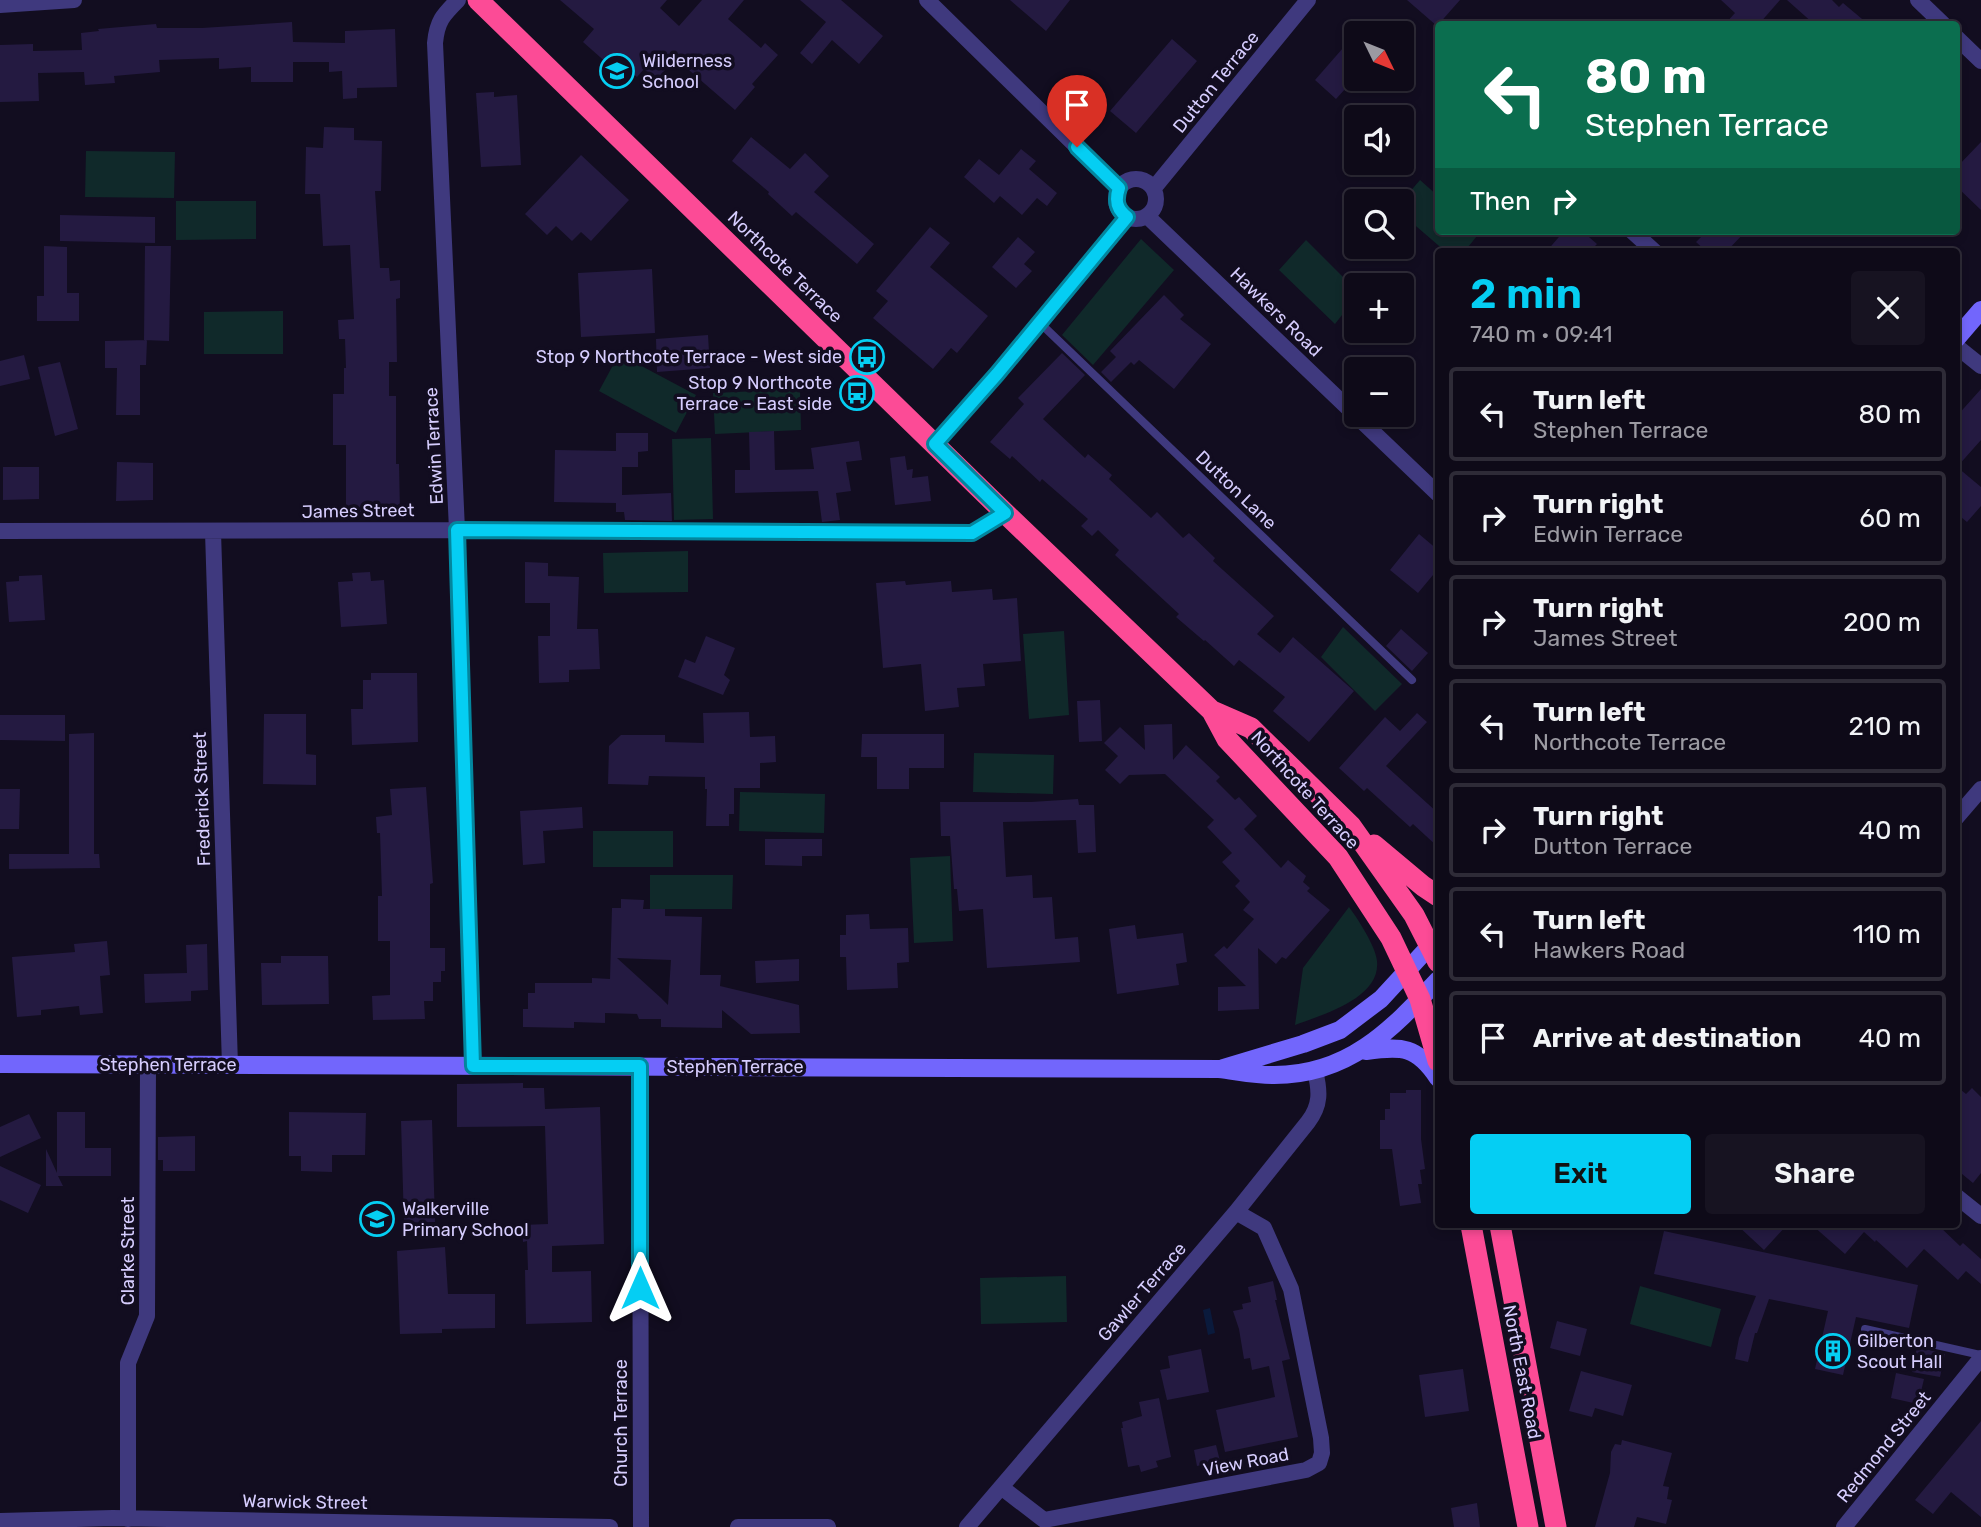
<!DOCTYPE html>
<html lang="en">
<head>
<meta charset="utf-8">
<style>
  body { margin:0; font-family:Rubik,sans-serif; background:#171321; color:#f1f3f6; height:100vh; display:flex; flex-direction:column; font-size:26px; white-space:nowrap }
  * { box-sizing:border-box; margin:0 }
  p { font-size:23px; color:#9b9aa2 }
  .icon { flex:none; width:38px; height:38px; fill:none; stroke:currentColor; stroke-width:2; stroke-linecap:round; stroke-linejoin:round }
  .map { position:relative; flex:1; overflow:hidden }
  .sheet { position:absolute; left:1435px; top:248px; width:525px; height:980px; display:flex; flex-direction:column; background:#0e0a18; border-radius:7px; box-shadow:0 4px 10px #0003,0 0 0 2px #2e2b37 }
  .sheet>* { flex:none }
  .banner { position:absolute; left:1435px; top:21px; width:525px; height:214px; border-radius:7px; box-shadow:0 4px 10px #0003,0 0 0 2px #2e2b37; background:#0b6e4f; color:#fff; overflow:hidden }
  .needle { width:46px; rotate:133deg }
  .buttons { position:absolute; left:1344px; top:21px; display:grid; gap:14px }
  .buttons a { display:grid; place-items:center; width:70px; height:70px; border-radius:7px; background:#0e0a18; box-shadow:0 4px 10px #0003,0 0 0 2px #2e2b37; font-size:35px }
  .pin { position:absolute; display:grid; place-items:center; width:60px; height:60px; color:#fff; margin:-72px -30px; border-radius:50% 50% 50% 0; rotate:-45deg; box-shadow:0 0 7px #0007 }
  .pin .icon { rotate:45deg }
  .me { position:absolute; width:77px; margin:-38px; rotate:0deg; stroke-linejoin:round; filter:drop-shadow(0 0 5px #0008) }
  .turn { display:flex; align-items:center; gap:24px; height:147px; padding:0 35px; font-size:32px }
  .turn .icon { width:91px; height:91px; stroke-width:2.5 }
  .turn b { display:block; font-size:49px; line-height:60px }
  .then { display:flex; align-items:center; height:66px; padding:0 35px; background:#0003; gap:14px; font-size:26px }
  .round { display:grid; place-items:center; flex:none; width:74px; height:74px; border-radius:7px; background:#171321 }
  .headline { display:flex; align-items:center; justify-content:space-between; height:119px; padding:0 35px }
  h1 { font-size:42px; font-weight:600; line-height:52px; color:#05cef3 }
  .primary-button { display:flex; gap:14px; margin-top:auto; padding:14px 35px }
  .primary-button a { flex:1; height:80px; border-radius:7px; background:#05cef3; color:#111; font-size:28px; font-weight:600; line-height:80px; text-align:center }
  .primary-button a+a { background:#171321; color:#f1f3f6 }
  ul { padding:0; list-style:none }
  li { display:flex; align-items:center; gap:21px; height:94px; margin:0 14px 10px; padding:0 21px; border:4px solid #2e2b37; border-radius:7px }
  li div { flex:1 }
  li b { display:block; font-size:26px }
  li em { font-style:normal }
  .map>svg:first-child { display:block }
</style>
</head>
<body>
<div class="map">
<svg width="1981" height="1527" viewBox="0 0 1981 1527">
  <rect width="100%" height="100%" fill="#120d20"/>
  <path fill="#10292a" d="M86,151L175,152L174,198L85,197Z
    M1420,180L1438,196V231H1481L1464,252H1446L1402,214V201Z
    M176,201H256V239L176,240Z
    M1141,239L1174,270L1093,365L1062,335Z
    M1306,240L1356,290V297L1335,324L1279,270Z
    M283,311V354H204V312Z
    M619,354L696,395L676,433L599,391Z
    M800,389L801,430L715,434L713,393Z
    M711,438L713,519L674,520L672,439Z
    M688,551V592L604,593L603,553Z
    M1343,627L1402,684L1375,711L1321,657Z
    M1064,631L1069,715L1029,719L1023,634Z
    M974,753L1054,755L1053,794L973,792Z
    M740,792L825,794L824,833L739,831Z
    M593,831H673V867H593Z
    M950,856L953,941L914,943L910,858Z
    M650,875H733L732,909H650Z
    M1349,907C1358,919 1376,947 1377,961C1381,999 1321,1015 1295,1025L1303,968Z
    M1066,1276L1067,1322L981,1324L980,1278Z
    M1640,1286L1721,1309L1711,1347L1630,1324Z"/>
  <path fill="#0a1a3c" d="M1210,1308L1215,1333L1208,1335L1203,1310Z"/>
  <path fill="#241a41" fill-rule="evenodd" d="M560,0H667L660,8L679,26L702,0H744L728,19L761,48L765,43L778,55L752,84L755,87L735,110L682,64L680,66L673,61L656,80L644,69L637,77L615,58L609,65L583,42L594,29Z
    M800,0H841L883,36L859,64L832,40L812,64L800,53L826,22Z
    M1010,0H1070L1046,31Z
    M1407,0H1460L1437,26Z
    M1721,0H1780L1759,24H1725L1735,13Z
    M1787,0H1832L1839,7L1843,3L1868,24H1814Z
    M292,22L293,42L345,43V31L395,29L397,87L357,88V98L343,99L342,71L329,72V62H293V82H251V67L219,69V58L159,60L160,72L114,76L115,83L85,85L84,72L38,73L39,101L0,102V45L33,44V51L82,50L81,33L99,31L98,29L156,24L157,28H202Z
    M1172,39L1197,61L1136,133L1110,111Z
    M1343,48L1356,60V77L1336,99L1315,80Z
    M494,92V97L517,95L521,165L481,167L476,93Z
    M324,127L354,128V140L382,141L381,191H375L380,268H389L390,281L400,280V298L396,299L397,362H389V396H396V464H399L400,512H346V445H333V394H344V368H346L345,339H339L338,320L354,319L350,245L323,246L320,194H305L306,147L323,148Z
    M751,137L790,169L805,153L829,176L814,192L874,244L857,264L796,212L792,216L768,194L769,192L732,161Z
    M1981,142V210L1956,186V168Z
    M1021,149L1036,161L1029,169L1057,193L1047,206L1037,198L1022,215L1000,196L994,203L964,177L979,159L999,175Z
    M581,155L629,200L591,241L581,232L572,241L556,226L547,235L525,214Z
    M60,215L155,217V243L60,241Z
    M930,227L950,243L930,267L988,316L957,353L951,348L933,369L873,318L888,301L876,291Z
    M1564,231H1582L1597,244L1589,252H1546Z
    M1707,231H1746L1726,252H1707L1696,242Z
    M1018,237L1035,252L1024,264L1032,271L1016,288L992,267Z
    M44,246L67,247V293H79V321H37V296H44Z
    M145,246H171L169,341L144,340Z
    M652,269L655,333L581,337L578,273Z
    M1164,295L1184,315L1180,319L1211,344L1174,389L1139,360L1134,365L1131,362L1111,382L1101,372L1116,357L1110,351Z
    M708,335L710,368L657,372L656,339Z
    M147,340L146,365H140V415H116L117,368H105V341Z
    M1062,353L1085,375L1043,419L1085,458L1088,454L1112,475L1109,479L1151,518L1157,512L1183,538L1189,533L1215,558L1213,561L1274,616L1257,634L1280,653L1293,637L1354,691L1309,742L1273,711L1285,697L1239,660L1234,666L1205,640L1204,641L1176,617L1179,614L1115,555L1119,550L1098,530L1092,536L1081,526L1088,519L1042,479L1040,482L1012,456L1010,459L990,442L1024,404L1018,398Z
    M24,355L30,379L0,386V361Z
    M60,362L78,429L55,436L38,367Z
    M1981,389V440L1957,467L1981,487V506L1967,522L1956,513V417Z
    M774,431L775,470L814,469L811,448L859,441L862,460L846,462L851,491L836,493L840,520L822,522L818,491L735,493V470H750L749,432Z
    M616,433H648V451L638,452V467H622V495L671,493L672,521L625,520L624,512H616V503L554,502L555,450L616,451Z
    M905,456L907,470L913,469L912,478L928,476L931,501L895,505L890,458Z
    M117,462L153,463V500L116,501Z
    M3,467H39V499L3,500Z
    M1419,534L1438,550V569L1418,593L1390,570Z
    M525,562L548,563V576L579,577L577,629H598L600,669L569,670V682L539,683L538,636H550V603H525Z
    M370,572L371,581L384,580L387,624L341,627L338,582L353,581L352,573Z
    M42,575L45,620L9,622L6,582L19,581V576Z
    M905,581L906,585L951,581L952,592L992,589L993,600L1017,598L1021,661L983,664L985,686L957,688L959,707L925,711L921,664L883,668L876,583Z
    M1401,629L1428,653L1412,671L1386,646Z
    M706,636L735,648L724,675L730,680L723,695L678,677L685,659L695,663Z
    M371,673H417L418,742L352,745L351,709H363V680H371Z
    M1100,700L1102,741L1079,742L1077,701Z
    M749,712L750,737L775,736L776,762L760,763V788H734V814H729V826H706L707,789H705V777L649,776L648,785L608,784L609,746L621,735H665V742L704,743L703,713Z
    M1417,713L1427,722L1386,766L1438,813V847L1413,824L1410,827L1367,788L1364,791L1339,768L1385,717L1400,731Z
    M264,714H306V754L316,755V785L263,784Z
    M0,715H65V741L0,740Z
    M1172,724L1173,760L1186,745L1220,777L1216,781L1235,800L1239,797L1257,816L1244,829L1281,868L1288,860L1306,876L1303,882L1310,888L1307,891L1330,910L1286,959L1282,957L1276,964L1258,948L1259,1009L1218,1011V987L1246,986L1214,955L1224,946L1227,949L1254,919L1243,910L1250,902L1235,886L1240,881L1222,862L1232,853L1207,827L1214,820L1165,774L1129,775L1120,784L1105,770L1118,756L1104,743L1120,727L1145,750L1144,725Z
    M94,733V854H99L100,868L9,869V854H69V734Z
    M862,734H944V768H909V789H877V757H861Z
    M426,787L433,883L430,884V948H445V971H441V982H433V1001H424L425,1019L373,1020L372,996L390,995V941H378V896H382L380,833H377L376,817L392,815L390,789Z
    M0,789H20L19,829H0Z
    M1078,799L1079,805H1094L1096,852L1078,853L1076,820L1003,822L1006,877L1032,875L1033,898L1052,897L1055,939L1078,937L1080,962L987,968L983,909L959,911L957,889H954L950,836H941L940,802H1031Z
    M582,807L583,828L543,831L545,863L523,865L520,811Z
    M765,839H822V856H802V866L765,865Z
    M621,899L644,900L643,909H665V916L702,917L700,975H721L720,986L799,1005L800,1033L751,1034L722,1010V1028L661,1027V1019H639L637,1014L605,1013V1023L574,1022V1028L523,1027V1009H528V993H535V983H592V978L610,979L612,908H621ZM617,958L671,960L668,1005L661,998Z
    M869,914L870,929L908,928L909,962L897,963L898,988L847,990L846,957H840V935H846V915Z
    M1135,925L1137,939L1183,933L1187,962L1176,964L1179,985L1117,994L1109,929Z
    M107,941L110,975L100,976L103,1013L80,1015L79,1006L41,1010V1015L17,1017L12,957L75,952L74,944Z
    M207,944L208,990L191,991V1001L145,1003L144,974L187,973L186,945Z
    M281,956H328L329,1004L262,1005L261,963H281Z
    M799,959V981L756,983L755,961Z
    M523,1083V1088H544L545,1109L600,1107L604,1244L552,1246V1272L591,1271L592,1322L526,1324L525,1270H528L527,1241L523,1242L522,1225L548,1224L545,1126L457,1127V1084Z
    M1956,1086L1966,1094L1972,1088L1981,1097V1173L1973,1183L1956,1169Z
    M1406,1090H1421V1139L1425,1169L1420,1170L1422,1184H1418L1421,1203L1400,1206L1392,1149H1380V1120H1385V1109H1390V1093H1406Z
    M57,1112H85V1148H111V1176H58L63,1186H46V1149L57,1173Z
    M289,1112L366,1113L365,1155H332V1172L301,1171V1156H289Z
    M29,1114L41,1138L0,1157V1127Z
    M432,1120L435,1222L404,1223L401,1121Z
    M195,1136V1171H163V1160H158V1137Z
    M0,1166L41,1185L28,1213L0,1200Z
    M1737,1225H1787L1764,1250Z
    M1812,1225H1938L1960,1246L1963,1243L1981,1259V1284L1966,1271L1958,1280L1924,1249L1907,1268L1876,1240L1875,1242L1864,1232L1845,1254Z
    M1664,1231L1918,1285L1909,1328L1856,1317L1843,1375L1815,1369L1828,1311L1769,1299L1757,1333H1755L1748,1362L1735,1359L1739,1338L1756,1296L1654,1274Z
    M445,1247L448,1294H495V1328L442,1329V1333L400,1334L397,1251Z
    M1273,1281L1277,1300H1275L1290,1359L1282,1361L1298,1437L1225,1452L1216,1410L1275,1397L1269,1366L1252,1370L1250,1358L1244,1359L1239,1329L1233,1311L1243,1309L1242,1304L1251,1302L1248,1287Z
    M1557,1321L1587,1329L1580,1356L1550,1348Z
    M1917,1347L1945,1354L1940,1377L1912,1372Z
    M1201,1349L1209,1392L1167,1400L1160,1370L1170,1368L1168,1356Z
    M1463,1369L1469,1411L1425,1417L1419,1375Z
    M1581,1371L1632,1385L1623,1416L1595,1408L1592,1417L1569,1411Z
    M1896,1373L1924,1379L1918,1404L1891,1398Z
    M1159,1398L1171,1457L1156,1461L1158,1467L1141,1472L1139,1465L1128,1467L1121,1428H1123L1122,1422L1142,1416L1139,1402Z
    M1981,1421V1517L1951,1492L1933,1514L1915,1500Z
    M1622,1440L1672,1453L1663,1486L1669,1487L1667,1499L1672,1500L1666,1524L1637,1517L1634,1527H1595L1610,1473L1611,1452L1615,1444L1621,1445Z
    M1216,1445L1220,1461L1197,1466L1194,1450Z
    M1477,1503L1480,1527H1454L1451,1508Z"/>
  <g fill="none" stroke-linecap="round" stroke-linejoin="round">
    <path stroke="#3f397e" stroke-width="8" d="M1039,322L1412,680
      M1865,1329L1981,1355"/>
    <path stroke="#3f397e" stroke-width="16" d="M458,0C443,15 437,21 435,43L457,530L473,1066
      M927,0L1119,188
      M1918,0L1943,24
      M0,5L74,0
      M1956,37L1981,61
      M1116 199a20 20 0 1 1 40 0a20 20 0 1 1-40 0Z
      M1154,188L1308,0
      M1147,216L1438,494
      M1632,231L1655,252
      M1956,346L1981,366
      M935,444L997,374L1127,217
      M0,531L457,530L972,533L1005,513
      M213,532L230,1065
      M1956,818L1981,789
      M640,1066L641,1527
      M1956,1196L1981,1216
      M1001,1487L1044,1520L1306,1470L1319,1463L1322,1453L1321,1438L1291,1289L1264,1228L1236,1212
      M128,1519V1363L147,1316L148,1065
      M0,1521L113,1518L610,1527
      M738,1527H828
      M967,1527L1236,1212L1308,1122C1321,1105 1320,1091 1315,1071
      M1844,1527L1981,1358"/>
    <path stroke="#7266fc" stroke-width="18" d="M1956,339L1981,310
      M1366,1051C1402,1046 1417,1046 1438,1078
      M0,1064L1219,1069C1236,1071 1255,1075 1272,1075C1348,1076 1391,1030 1438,980
      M1223,1068L1303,1044L1340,1030L1381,999L1438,937"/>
    <path stroke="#fc4b96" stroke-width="21" d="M478,0L1005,513L1212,711L1227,739L1338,857L1391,938L1420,999L1438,1061
      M1212,711L1251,728L1351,826L1414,915L1438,962
      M1374,845L1423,886L1438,896
      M1471,1225L1528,1527
      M1500,1225L1556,1527"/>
  </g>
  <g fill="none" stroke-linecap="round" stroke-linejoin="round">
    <g stroke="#03869e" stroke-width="18">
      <path id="route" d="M640,1288V1066H473L457,530L972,533L1005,513L935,444L997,374L1127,217C1116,209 1115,200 1119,188L1077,147"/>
    </g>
    <use href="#route" stroke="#05cef3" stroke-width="12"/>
  </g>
  <defs>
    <g id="school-ring" transform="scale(1.75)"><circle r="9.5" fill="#120d20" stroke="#05cef3" stroke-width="1.5"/><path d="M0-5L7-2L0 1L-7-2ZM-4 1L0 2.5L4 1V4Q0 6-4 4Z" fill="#05cef3"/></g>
    <g id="bus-ring" transform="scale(1.75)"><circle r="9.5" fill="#120d20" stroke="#05cef3" stroke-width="1.5"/><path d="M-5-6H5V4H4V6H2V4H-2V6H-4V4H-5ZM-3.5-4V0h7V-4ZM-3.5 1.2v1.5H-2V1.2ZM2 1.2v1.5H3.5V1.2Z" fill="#05cef3"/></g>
    <g id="building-ring" transform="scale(1.75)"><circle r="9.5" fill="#120d20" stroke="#05cef3" stroke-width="1.5"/><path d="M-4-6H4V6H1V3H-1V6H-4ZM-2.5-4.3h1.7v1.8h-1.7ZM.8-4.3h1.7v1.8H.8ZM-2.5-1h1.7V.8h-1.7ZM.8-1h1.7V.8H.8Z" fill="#05cef3"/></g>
  </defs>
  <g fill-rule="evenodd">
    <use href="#school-ring" x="617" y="71"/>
    <use href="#bus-ring" x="867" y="357"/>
    <use href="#bus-ring" x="857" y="393"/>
    <use href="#school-ring" x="377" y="1219"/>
    <use href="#building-ring" x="1833" y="1351"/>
  </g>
  <g text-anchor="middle" stroke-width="7" stroke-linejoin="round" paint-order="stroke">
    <g font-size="18" fill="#d6cdfe" stroke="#120d20" text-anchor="start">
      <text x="642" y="67">Wilderness<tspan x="642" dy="21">School</tspan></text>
      <text x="842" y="363" text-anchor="end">Stop 9 Northcote Terrace - West side</text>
      <text x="832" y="389" text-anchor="end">Stop 9 Northcote<tspan x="832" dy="21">Terrace - East side</tspan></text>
      <text x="402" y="1215">Walkerville<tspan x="402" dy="21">Primary School</tspan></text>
      <text x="1857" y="1347">Gilberton<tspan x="1857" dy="21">Scout Hall</tspan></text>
    </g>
    <g font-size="18" fill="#d6cdfe" stroke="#120d20">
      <text transform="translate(1216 82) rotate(-51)" y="6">Dutton Terrace</text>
      <text transform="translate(785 267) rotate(44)" y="6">Northcote Terrace</text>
      <text transform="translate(1276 312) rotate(44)" y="6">Hawkers Road</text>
      <text transform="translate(434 446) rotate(-93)" y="6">Edwin Terrace</text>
      <text transform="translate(1236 490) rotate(44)" y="6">Dutton Lane</text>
      <text transform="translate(358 511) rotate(-1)" y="6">James Street</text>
      <text transform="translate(1305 790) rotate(48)" y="6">Northcote Terrace</text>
      <text transform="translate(202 799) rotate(-92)" y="6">Frederick Street</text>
      <text x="168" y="1071">Stephen Terrace</text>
      <text x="735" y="1073">Stephen Terrace</text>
      <text transform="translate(128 1251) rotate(-90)" y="6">Clarke Street</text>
      <text transform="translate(1142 1292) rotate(-49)" y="6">Gawler Terrace</text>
      <text transform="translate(1522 1372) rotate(79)" y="6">North East Road</text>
      <text transform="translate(621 1423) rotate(-90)" y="6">Church Terrace</text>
      <text transform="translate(1884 1447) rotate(-51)" y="6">Redmond Street</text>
      <text transform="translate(1246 1462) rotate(-11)" y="6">View Road</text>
      <text transform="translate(305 1502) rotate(1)" y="6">Warwick Street</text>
    </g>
  </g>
</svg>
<div class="buttons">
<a><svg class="needle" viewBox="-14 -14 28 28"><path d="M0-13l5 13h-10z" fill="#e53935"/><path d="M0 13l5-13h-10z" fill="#9b9aa2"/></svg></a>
<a><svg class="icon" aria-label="sound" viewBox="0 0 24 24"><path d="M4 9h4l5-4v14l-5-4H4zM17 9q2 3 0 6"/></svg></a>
<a><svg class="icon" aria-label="search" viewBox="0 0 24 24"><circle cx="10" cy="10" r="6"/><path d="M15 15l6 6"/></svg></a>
<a>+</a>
<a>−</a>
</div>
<div class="pin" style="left:1077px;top:147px;background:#d93025"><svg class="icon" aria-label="arrive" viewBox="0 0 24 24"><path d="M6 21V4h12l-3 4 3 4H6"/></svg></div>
<svg class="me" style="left:640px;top:1288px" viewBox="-20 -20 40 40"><path d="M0-17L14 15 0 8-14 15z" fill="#05cef3" stroke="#fff" stroke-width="4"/></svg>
<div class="banner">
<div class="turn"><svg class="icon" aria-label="left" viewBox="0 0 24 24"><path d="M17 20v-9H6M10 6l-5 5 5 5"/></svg><div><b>80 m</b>Stephen Terrace</div></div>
<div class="then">Then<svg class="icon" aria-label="right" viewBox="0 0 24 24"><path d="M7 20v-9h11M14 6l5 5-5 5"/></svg></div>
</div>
<section class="sheet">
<div class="headline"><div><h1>2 min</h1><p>740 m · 09:41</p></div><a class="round"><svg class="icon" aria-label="close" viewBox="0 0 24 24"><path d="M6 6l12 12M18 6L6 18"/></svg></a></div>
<ul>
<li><svg class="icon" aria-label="left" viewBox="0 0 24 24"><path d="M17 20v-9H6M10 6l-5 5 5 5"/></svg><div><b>Turn left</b><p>Stephen Terrace</p></div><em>80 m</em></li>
<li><svg class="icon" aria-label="right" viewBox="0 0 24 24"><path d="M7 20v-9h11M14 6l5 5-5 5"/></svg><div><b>Turn right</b><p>Edwin Terrace</p></div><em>60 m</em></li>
<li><svg class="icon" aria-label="right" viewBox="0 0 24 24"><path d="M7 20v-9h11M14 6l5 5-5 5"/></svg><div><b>Turn right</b><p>James Street</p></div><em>200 m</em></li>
<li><svg class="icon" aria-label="left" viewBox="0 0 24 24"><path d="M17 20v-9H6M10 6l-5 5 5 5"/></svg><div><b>Turn left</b><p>Northcote Terrace</p></div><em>210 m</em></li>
<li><svg class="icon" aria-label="right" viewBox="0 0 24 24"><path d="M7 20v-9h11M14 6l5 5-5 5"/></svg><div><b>Turn right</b><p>Dutton Terrace</p></div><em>40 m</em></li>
<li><svg class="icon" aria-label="left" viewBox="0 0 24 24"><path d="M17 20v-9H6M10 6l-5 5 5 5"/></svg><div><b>Turn left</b><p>Hawkers Road</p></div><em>110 m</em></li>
<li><svg class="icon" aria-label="arrive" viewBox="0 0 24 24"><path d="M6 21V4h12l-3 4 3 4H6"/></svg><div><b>Arrive at destination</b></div><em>40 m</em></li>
</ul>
<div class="primary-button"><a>Exit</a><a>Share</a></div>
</section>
</div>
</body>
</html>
